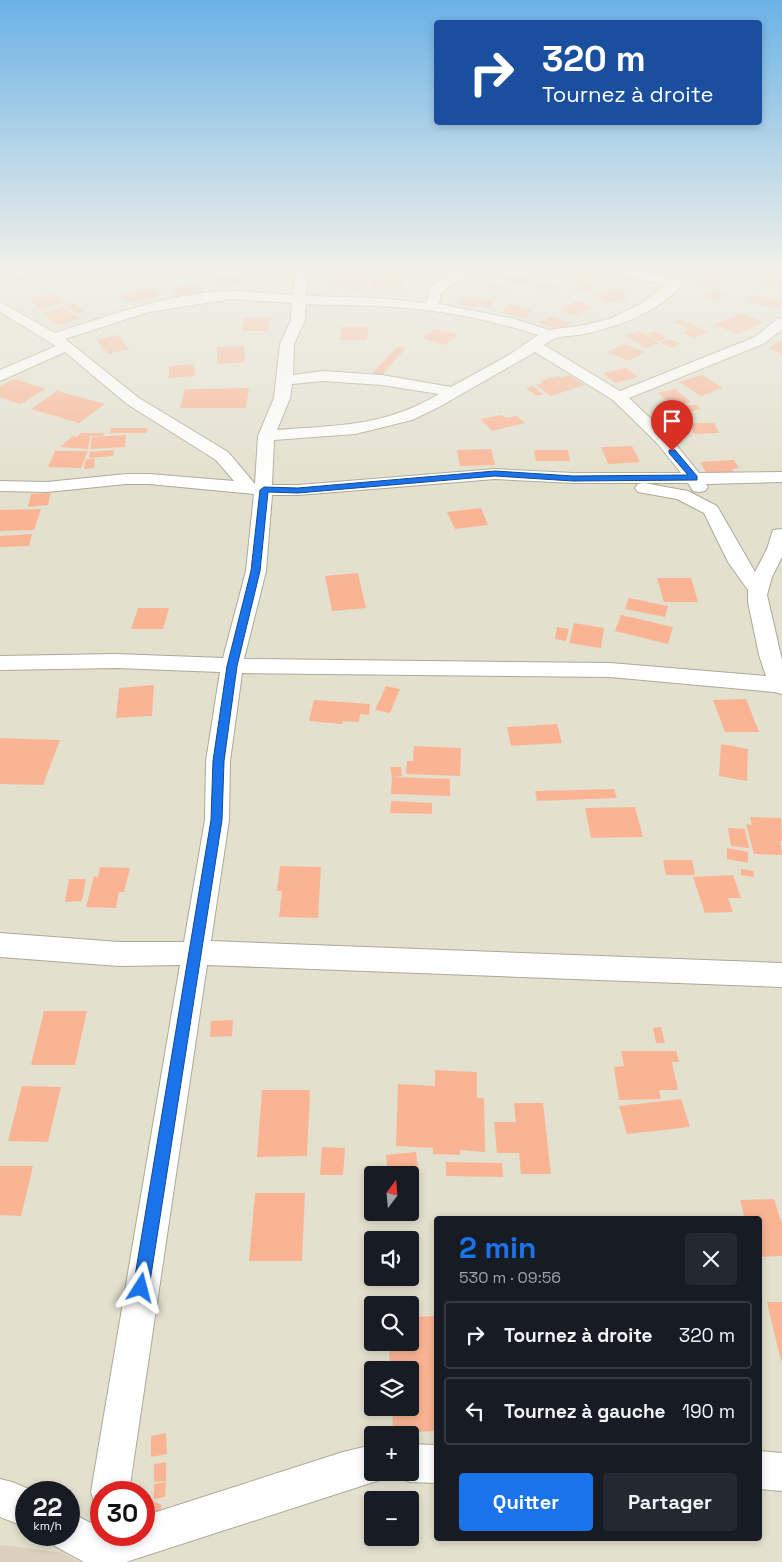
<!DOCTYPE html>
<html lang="fr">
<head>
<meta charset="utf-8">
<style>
  body { margin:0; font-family:"Space Grotesk",sans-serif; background:#242831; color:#f1f3f6; height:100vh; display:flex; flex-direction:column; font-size:19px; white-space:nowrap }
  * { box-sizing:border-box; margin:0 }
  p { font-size:16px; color:#9ea1a6 }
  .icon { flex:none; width:28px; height:28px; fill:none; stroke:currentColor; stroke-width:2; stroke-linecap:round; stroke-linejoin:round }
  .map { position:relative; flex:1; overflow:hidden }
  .side { position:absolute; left:434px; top:1216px; width:328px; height:325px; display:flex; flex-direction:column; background:#171b24; border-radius:5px; box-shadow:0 2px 8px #0003 }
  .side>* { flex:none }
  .guide { position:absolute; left:434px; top:20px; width:328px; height:105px; border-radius:5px; box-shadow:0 2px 8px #0003; background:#1a4fa0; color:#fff; overflow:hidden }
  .needle { width:32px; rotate:16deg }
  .tools { position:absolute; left:364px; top:1166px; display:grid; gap:10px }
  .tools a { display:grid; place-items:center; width:55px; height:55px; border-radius:5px; background:#171b24; box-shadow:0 2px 8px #0003; font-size:25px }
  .speed { position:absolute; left:15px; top:1481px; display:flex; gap:10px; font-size:25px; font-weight:700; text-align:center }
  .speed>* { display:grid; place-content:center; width:65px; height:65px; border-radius:50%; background:#171b24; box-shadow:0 2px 8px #0003; line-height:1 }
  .speed small { font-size:12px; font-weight:400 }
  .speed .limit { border:8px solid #d22; background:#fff; color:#111 }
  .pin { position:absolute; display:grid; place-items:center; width:42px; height:42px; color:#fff; margin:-51px -21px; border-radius:50% 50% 50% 0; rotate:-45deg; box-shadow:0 0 5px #0007 }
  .pin .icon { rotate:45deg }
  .me { position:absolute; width:55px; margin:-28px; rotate:9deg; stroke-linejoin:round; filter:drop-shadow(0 0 4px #0008) }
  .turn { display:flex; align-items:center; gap:18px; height:105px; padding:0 25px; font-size:22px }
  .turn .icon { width:65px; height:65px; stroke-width:2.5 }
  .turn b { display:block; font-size:35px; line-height:42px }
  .round { display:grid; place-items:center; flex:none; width:52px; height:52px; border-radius:5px; background:#242831 }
  .head { display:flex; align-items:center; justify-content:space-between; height:85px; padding:0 25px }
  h1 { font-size:30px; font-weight:800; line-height:38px; color:#1a73e8 }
  .action { display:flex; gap:10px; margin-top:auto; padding:10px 25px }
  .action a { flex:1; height:58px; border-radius:5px; background:#1a73e8; color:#fff; font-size:20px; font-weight:800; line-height:58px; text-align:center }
  .action a+a { background:#242831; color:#f1f3f6 }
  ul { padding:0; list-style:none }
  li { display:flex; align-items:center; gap:15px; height:68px; margin:0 10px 8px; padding:0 15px; border:2px solid #363941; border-radius:5px }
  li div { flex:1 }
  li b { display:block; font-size:19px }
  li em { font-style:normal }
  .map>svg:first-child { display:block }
</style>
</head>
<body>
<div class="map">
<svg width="782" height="1562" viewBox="0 0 782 1562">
  <rect width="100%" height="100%" fill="#e3e0ce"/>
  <path fill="#dad0bc" d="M0,1545L61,1552L80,1562H0Z"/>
  <path fill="#fab494" d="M52,270L55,275L35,279L30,271Z
    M340,270H366V274L340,275Z
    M378,270H403L400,276L415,277L414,280L376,278Z
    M706,270H723L719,278L706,276Z
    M744,270L763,272L762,279L742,276Z
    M508,271L533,275L526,285L500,281Z
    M26,274L27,280L17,281L15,276Z
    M243,274L246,283L217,286L214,277Z
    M692,276L719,279L718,287L691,284Z
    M764,278L771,279L767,287L759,286Z
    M332,279L350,280L348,287H329Z
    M576,279L596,283L590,292L570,289Z
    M773,279L782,281V289L769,286Z
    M372,280H404L403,290L371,289Z
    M352,281H366L364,291L349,290Z
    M537,281L559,284L555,291L535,288Z
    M199,283L203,292L175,296L172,287Z
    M489,284L510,287L507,291L486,288Z
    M153,287L162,295L128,303L119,295Z
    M617,289L630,298L607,303L594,294Z
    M712,289L728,294L718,301L701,297Z
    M53,293L65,303L41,309L29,299Z
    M752,295L782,301V302L778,308L747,302Z
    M463,296L494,301L489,308L457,305Z
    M576,301L586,303L595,307L578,316L560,310Z
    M72,302L85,312L76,314L64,304Z
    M510,304L534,309L525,318L501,313Z
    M63,307L80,318L59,325L42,314Z
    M741,313L764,322L738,334L715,325Z
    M550,316L571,323L560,330L539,323Z
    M244,318H271L268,331H241Z
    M682,320L695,326L687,329L674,322Z
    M695,326L708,332L694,338L683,333Z
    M341,327H368L367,340H340Z
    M435,329L458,335L444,345L422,338Z
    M640,331L660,344L645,348L625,335Z
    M655,331L667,338L658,341L646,334Z
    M117,335L129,349L108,354L96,340Z
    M667,340H673L681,344L670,348L660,342Z
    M782,340V355L778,354L780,352L769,349L776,342L779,343Z
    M624,344L645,352L629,361L607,352Z
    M244,346L245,362L217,364V347Z
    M398,346L406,348L379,378L370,376Z
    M194,364L195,376L169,378V366Z
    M626,368L638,377L615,383L603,373Z
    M569,375L584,385L551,396L536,385L543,383L541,381L558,376L561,378Z
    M702,375L723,388L701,396L679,382Z
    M14,379L46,389L20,404L0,397V386Z
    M533,386L543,394L537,396L526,388Z
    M249,388L246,408H180L185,389Z
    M675,389L691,402L673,406L658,393Z
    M57,391L105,404L79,423L31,409Z
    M695,404L701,409L691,411L685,406Z
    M502,415L506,418L517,416L525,423L492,431L480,419Z
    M689,423H714L719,433L694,434Z
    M111,428H148L146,433H110Z
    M81,433H104L103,436H90L88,449L60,447L73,436L77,437Z
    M126,435L125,447L90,449L92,437Z
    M632,446L640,462L608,464L601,447Z
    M491,449L495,465L460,466L457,450Z
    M114,450L113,456L89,458L90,452Z
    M534,450H568L570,461H536Z
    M55,451H88L81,468L48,467Z
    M86,459H95L94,468L84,469Z
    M734,460L739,468L732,469L736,476L709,477L700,462Z
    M51,493L48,505L28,507L31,494Z
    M481,508L488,525L455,529L447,512Z
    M41,509L34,530L0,531V510Z
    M32,534L29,546L0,547V536Z
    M358,573L366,608L332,611L325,576Z
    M657,578H691L698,602H664Z
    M629,598L668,606L665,617L625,609Z
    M138,608H169L163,629H131Z
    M621,615L673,627L668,644L615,631Z
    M574,623L604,628L601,648L569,643Z
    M557,627L569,629L566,641L555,639Z
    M154,685L152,716L116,718L119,688Z
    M386,686L400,689L390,713L375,710Z
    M746,699L759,732H725L713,700Z
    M314,700L370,704L369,715L360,714L359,722L343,721L342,724L309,721Z
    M557,724L562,743L511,746L507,727Z
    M0,738L60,740L43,785L0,784Z
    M721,744L748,749L747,781L719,776Z
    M414,746L461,748L460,776L406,774L407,761H413Z
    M390,767H401L402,776L392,777Z
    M392,777L450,779V796L391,794Z
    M614,789L617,798L537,801L535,791Z
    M391,801L432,803V814L390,813Z
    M635,807L643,837L591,838L585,808Z
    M750,817L781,818L782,841H780L782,855L754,854L746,824L752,825Z
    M728,828L745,829L749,848L731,846Z
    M727,848L748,852V863L727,859Z
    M663,860H692L695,875H666Z
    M280,866L321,867L318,918L279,917L282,891H277Z
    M100,867L130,868L124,892H119L116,908L86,907L94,876L98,877Z
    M741,869L754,871V877L741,875Z
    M733,875L741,898H728L733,912L705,913L693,877Z
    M69,879H86L82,901L65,902Z
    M44,1011H87L75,1065H31Z
    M233,1020L232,1036L210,1037L211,1021Z
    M661,1027L665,1043H656L653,1028Z
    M621,1051H676L679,1062H672L678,1090H659L661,1099L619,1100L614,1067L624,1066Z
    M435,1070L477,1072V1098H484L485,1152L460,1150V1155L433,1154V1148L396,1146L398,1084L435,1086Z
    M22,1086L61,1087L48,1142L8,1141Z
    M262,1090H310L307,1156L257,1157Z
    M681,1099L690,1127L627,1134L619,1106Z
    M514,1103H543L551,1174H521L519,1153H497L494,1122H516Z
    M322,1147L345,1148L343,1175H320Z
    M416,1152L419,1174L388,1175L386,1155Z
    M446,1162L502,1163L503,1177L446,1176Z
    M0,1166H33L21,1216L0,1215Z
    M255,1193H305L302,1261H249Z
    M774,1199L782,1224V1256L759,1257V1219H745L740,1200Z
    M767,1302H782V1361H781Z
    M436,1316V1431L393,1433L392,1408H410V1370H390L389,1342H410V1317Z
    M166,1433L167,1454L151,1457V1436Z
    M166,1462V1481L154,1482V1464Z
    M166,1482L165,1497L154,1499V1484Z
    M149,1500L162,1505L155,1528L144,1524V1514Z"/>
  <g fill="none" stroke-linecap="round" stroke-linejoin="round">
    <g stroke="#aca998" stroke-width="2">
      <path id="street" d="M295,270H307L306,296L377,298L426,303L430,288L454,270H469L441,293L439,304L515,319L549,330L585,325L612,318L642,303L666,285L610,273L609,270H634L681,280L683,283C662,311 617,327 584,334C567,337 557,334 544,345L620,391L755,337L777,319L782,318V329L765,343L629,398L668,435L699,473L782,472V482L706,484L708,487L705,491L699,492L693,491L688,483H573L495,479L298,495H272L266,571L244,659L610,663L766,676L759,655L748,602V590L728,562L704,513L677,499L638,492L635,488L638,484L644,483L688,491L717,506L755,572L767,549L773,530L782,529V557L772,577L767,595L782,660V694L774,692L610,677L242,673L230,761L229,820L211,941L782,963V987L207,965L129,1492H101V1508L96,1506L91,1492L180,965L119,966L0,957V933L119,942H184L205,820L206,761L220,672L116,668L0,670V656L116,654L223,658L246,571L254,494L149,484H126L47,492L0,491V481L47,482L126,474H149L234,481L216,460L127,404L65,352L0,381V370L56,346L0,312V302L55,333C112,315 171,292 231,291C251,291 272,294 293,295ZM231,299L292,303L291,320L280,344L274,398L258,436L255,484L228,452L139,398L65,339L149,312ZM306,304C329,306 352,305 375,306C430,308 486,318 538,335L509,355L451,387L382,375L323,371L293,375L294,344L305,320ZM535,352L613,400L657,443L681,473H573L495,469L298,485H272L274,440L355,434L412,420L439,407ZM323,381L382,385L439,394C384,427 338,425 277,430L290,398L292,384Z
        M410,1444L436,1445V1483L410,1482L397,1476L395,1472H410Z
        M372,1445V1472H388L386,1478L126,1562H84L55,1546L50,1535H69V1512L101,1528V1535H144V1516L343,1452Z
        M759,1451L782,1453V1491L759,1489Z
        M0,1479L12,1482L36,1492H26V1527L0,1517Z"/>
    </g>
    <use href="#street" fill="#fff" fill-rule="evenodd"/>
  </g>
  <linearGradient id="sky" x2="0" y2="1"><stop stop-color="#6ab2e5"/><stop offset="0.55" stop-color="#f2f1e9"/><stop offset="1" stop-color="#f2f1e9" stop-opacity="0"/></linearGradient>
  <rect width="782" height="489" fill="url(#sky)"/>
  <path fill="#1a73e8" stroke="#114b97" d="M669,450H675L697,476V480L573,481L495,476L298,493L268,492L260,571L237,666L224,761L222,820L149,1288L147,1293L141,1296L135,1293L133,1288L211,820L213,761L227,666L251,571L260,490L264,487L298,488L495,471L573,476L688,475L669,453Z"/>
</svg>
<div class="tools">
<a><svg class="needle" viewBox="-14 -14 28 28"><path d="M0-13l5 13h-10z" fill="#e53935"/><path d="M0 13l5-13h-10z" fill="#9ea1a6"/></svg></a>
<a><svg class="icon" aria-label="sound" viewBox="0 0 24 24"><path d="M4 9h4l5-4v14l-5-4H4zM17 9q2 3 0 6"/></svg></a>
<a><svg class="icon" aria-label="search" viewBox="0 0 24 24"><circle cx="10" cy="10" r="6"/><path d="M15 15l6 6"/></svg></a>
<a><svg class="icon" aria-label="layers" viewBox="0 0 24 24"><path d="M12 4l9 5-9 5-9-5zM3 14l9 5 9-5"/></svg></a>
<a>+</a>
<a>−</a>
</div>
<div class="speed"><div>22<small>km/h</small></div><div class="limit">30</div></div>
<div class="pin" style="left:672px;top:451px;background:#d93025"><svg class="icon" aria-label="arrive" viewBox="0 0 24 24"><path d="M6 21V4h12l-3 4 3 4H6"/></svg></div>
<svg class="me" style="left:141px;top:1288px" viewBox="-20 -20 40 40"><path d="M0-17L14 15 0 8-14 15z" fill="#1a73e8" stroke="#fff" stroke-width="4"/></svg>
<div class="guide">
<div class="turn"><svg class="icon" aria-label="right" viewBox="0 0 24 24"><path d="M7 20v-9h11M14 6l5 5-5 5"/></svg><div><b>320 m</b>Tournez à droite</div></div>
</div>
<section class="side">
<div class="head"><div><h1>2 min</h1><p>530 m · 09:56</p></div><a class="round"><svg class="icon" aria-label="close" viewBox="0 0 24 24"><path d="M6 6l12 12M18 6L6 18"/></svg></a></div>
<ul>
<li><svg class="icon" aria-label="right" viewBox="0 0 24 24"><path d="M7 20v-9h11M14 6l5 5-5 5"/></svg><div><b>Tournez à droite</b></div><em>320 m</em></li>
<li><svg class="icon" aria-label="left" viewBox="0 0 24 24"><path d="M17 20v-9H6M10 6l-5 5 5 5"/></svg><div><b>Tournez à gauche</b></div><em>190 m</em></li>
</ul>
<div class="action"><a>Quitter</a><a>Partager</a></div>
</section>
</div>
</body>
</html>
